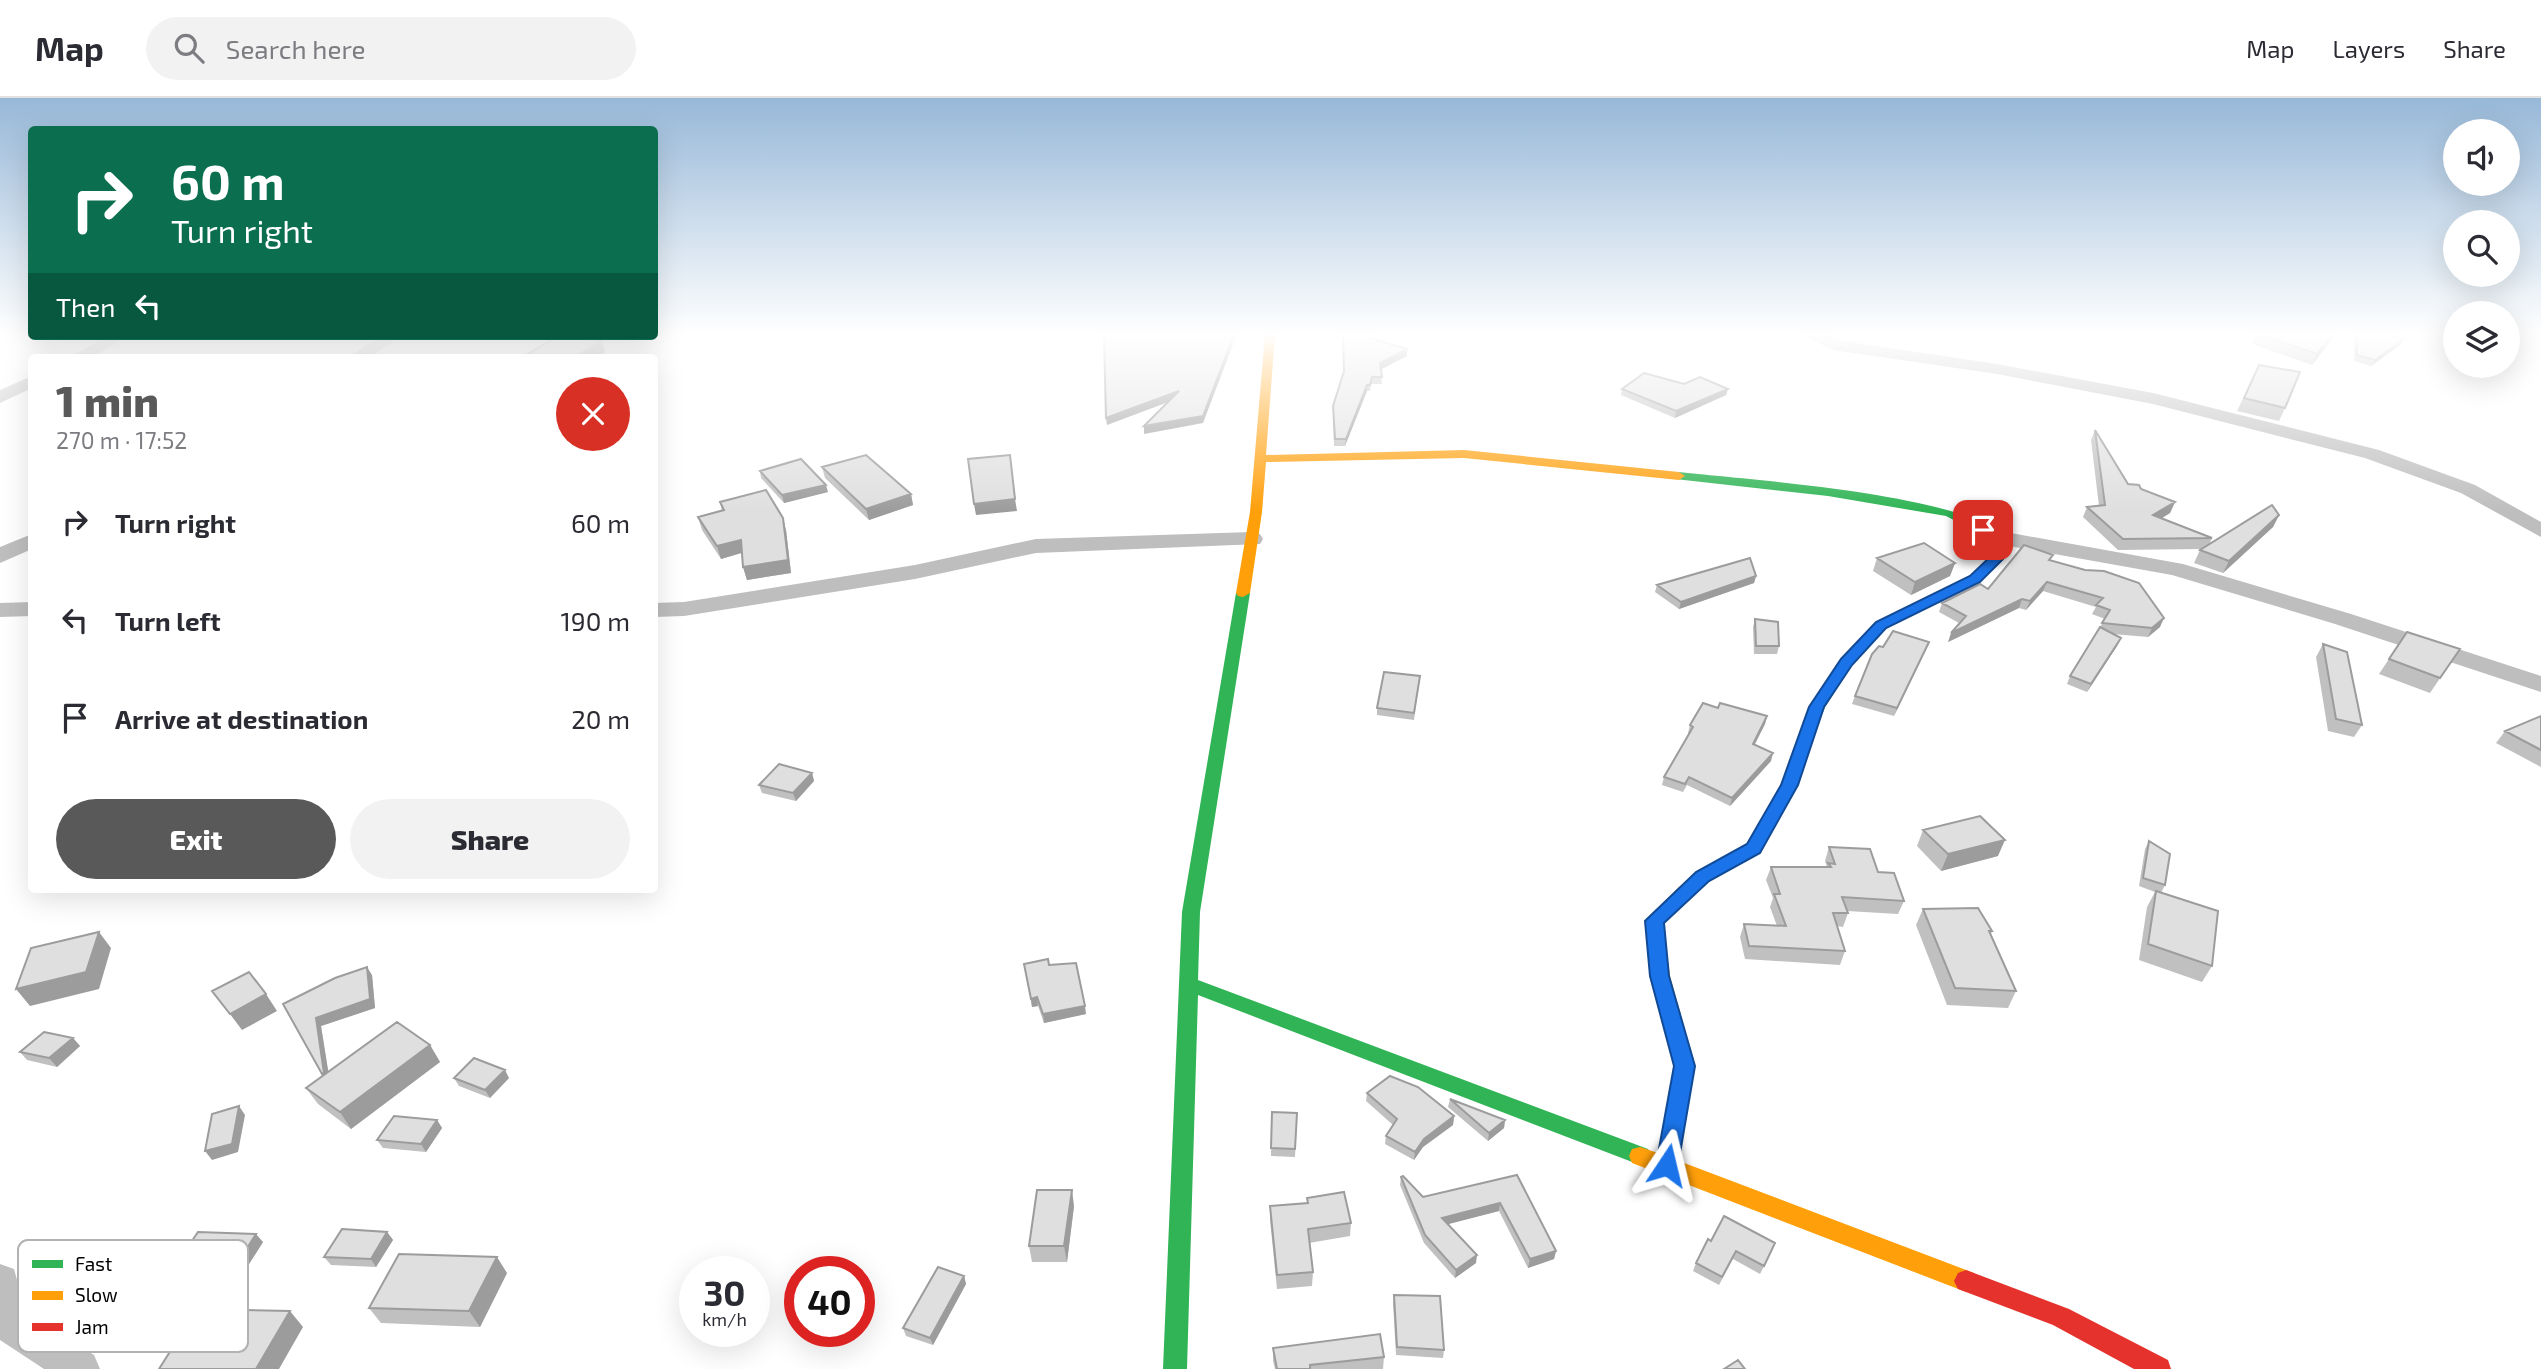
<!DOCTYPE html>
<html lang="en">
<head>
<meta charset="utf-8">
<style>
  body { margin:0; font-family:"Exo 2",sans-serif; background:#f2f2f3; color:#2b2b33; height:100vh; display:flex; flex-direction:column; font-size:26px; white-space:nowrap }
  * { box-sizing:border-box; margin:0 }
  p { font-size:23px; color:#7c7c81 }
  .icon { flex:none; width:38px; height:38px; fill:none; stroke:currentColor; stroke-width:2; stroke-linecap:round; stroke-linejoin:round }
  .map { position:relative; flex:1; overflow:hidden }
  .panel { position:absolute; left:28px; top:256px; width:630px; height:539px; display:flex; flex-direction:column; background:#fff; border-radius:7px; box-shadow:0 7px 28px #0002 }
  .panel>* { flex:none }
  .guide { position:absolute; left:28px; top:28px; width:630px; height:214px; border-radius:7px; box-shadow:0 7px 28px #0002; background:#0b6e4f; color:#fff; overflow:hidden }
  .fabs { position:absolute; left:2443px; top:21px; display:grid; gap:14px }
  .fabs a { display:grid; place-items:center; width:77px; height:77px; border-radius:50%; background:#fff; box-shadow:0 7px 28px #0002; font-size:35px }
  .speed { position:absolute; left:679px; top:1158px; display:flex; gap:14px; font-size:35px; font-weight:700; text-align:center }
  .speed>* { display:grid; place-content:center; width:91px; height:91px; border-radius:50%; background:#fff; box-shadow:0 7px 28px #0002; line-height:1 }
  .speed small { font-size:18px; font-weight:400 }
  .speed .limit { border:10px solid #d22; background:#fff; color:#111 }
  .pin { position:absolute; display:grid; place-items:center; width:60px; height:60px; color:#fff; margin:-30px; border-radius:14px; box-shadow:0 4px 10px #0006 }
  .me { position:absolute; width:77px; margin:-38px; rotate:10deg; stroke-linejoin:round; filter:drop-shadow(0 0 5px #0008) }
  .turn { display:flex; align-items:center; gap:24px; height:147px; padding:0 28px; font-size:32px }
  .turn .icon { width:91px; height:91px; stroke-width:2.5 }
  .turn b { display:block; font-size:49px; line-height:60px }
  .then { display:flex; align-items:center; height:66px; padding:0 28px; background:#0003; gap:14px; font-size:26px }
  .round { display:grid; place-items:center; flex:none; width:74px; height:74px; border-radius:37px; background:#f2f2f3 }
  .headline { display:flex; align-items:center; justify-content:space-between; height:119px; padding:0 28px }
  h1 { font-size:42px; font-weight:800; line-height:52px; color:#595959 }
  .cta { display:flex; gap:14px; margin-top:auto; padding:14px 28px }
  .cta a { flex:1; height:80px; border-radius:42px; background:#595959; color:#fff; font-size:28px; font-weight:800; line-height:80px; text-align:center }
  .cta a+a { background:#f2f2f3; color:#2b2b33 }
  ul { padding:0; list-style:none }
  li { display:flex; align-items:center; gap:21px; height:98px; padding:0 28px }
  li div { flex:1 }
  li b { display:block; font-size:26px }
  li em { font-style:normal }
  header { display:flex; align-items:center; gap:42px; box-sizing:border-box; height:98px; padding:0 35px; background:#fff; border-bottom:2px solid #e1e1e2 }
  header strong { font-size:33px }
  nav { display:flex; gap:38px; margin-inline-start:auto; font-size:24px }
  .search { width:490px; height:63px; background:#f2f2f3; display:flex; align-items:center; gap:18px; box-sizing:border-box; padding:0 24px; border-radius:38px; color:#7c7c81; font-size:26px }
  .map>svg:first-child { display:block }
</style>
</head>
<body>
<header>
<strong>Map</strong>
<div class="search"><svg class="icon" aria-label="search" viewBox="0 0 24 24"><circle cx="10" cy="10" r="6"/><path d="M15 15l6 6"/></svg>Search here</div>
<nav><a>Map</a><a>Layers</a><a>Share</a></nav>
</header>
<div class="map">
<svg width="2541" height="1271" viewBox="0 0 2541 1271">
  <rect width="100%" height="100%" fill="#fff"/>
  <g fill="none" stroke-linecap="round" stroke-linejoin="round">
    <path fill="#bebebe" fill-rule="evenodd" d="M1800,236H1823L1837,242L1997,266L2153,295L2379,352L2475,387L2541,424V439L2461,395L2365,360L2153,306L1997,276L1833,252Z
      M107,238H129L92,259H70Z
      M380,238H401L370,259H349Z
      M32,278V290L0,305V292Z
      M2000,433L2183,466L2351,516L2541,578V594L2335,526L2172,477L1992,445L1989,440L1992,435Z
      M1252,434L1260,436L1263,441L1260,446L1036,455L915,481L684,518L654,519V505L684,504L915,467L1036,441Z
      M32,436V451L0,465V449Z
      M32,504V518L0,519V505Z
      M0,1166L14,1171L26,1214L94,1257L100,1271H44L0,1242Z"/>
    <path fill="#30b455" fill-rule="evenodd" d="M1679,374C1749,382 1961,395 2007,440L2004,461L1980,484L1886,530L1852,567L1825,609L1797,687L1759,754L1708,782L1691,799H1679L1676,794L1696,774L1747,746L1781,687L1809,609L1841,561L1876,524L1970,478L1991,460L1993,442L1946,418L1828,398L1675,381V375Z
      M1243,491L1250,495L1200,814L1198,882L1648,1051L1651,1058L1648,1065L1640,1067L1198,897L1187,1271H1163L1182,814L1236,495Z"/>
    <path fill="#ff9f0a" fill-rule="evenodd" d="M1265,236H1275L1266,357L1464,352L1679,374L1685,378L1679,382L1464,360L1266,364L1262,414L1250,495L1243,499L1238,498L1236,495L1250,414Z
      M1685,788L1691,789L1694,794L1663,825L1670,878L1695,968L1679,1063L1974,1175L1978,1183L1974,1191L1966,1194L1632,1065L1629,1058L1632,1051L1640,1049L1658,1055L1675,968L1650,878L1645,823L1679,789Z"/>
    <path fill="#e5322d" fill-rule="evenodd" d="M1966,1172L2069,1211L2168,1262L2171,1271H2134L2053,1227L1958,1191L1954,1183L1958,1175Z"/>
  </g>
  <path fill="#c0c0c0" d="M1342,236L1369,240L1407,251V258L1381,271L1382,286H1371L1370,293H1367L1345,348H1334L1333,315L1344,275Z
    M2255,236H2336L2312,267L2252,246Z
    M2354,236H2384L2400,247L2371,268L2354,263Z
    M2259,267L2285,310L2279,323L2237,313Z
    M1622,291H1728L1726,297L1675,320L1621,297Z
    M2095,332L2128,386L2175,404L2170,415L2161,421L2212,440L2209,447L2279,417L2273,429L2223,475L2194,465L2200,452L2202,451L2118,452L2083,419L2087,409L2099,408L2091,342Z
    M822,369L911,396L913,407L869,422L825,380Z
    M760,373L828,394L784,405L761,380Z
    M720,404L786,432L791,475L747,482L743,469L742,455L721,461L702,432L698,419L722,413Z
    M1877,460L1955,465L1950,478L1911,497L1873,473Z
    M2051,462L2160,529L2148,539L2113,536L2121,540L2117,548L2087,594L2067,586L2070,578L2105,521L2092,516L2096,509L2043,493L2026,512L2019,510L1948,544L1959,525L1939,514L1942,505L1988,491Z
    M1756,478L1754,485L1679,511L1655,494L1657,487Z
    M1755,521L1779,548L1777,556H1754L1753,529Z
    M1929,544L1894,618L1852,606L1855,598L1883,549Z
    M2323,546L2362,627L2354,639L2328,633L2316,559Z
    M2460,551L2430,595L2379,576L2389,561Z
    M1420,578L1414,622L1377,617V610Z
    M1718,610L1767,618L1765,626L1754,646L1771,663L1730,708L1687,687L1683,694L1662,687L1664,679L1689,636L1688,635L1690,627Z
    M2541,618V669L2496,645L2505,633Z
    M812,675L814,683L796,703L762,695L759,687Z
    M1923,732L1998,758L1941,773L1917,748Z
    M2149,743L2165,787L2161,795L2212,868L2202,884L2139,862L2147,809L2155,794L2139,788L2145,751Z
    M1829,749L1878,774L1904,803L1898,816L1847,813L1848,815L1843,829L1837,828L1845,853L1840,867L1745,861L1740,839L1744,826L1777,828L1770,809L1773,800L1766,782L1771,769H1827L1825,763Z
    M1923,811L1992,833L1991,836L2016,893L2008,910L1947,907L1916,827Z
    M1024,866L1049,867L1086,916L1044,925L1038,908L1032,909Z
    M372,877L375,910L321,928L328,974L430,947L440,964L351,1031L318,1006L306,990L323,978L283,906Z
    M73,940L80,948L57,969L27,962L20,954Z
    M454,980H509L490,1000L459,988Z
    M1367,995L1454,1018L1453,1027L1423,1049L1414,1062L1385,1046L1386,1038L1393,1027L1366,1003Z
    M1450,1001L1505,1022L1504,1030L1488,1043L1448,1009Z
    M1272,1014L1297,1015L1295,1059L1271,1058Z
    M437,1022L442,1030L426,1054L383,1050L377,1042Z
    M1517,1077L1556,1153L1554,1161L1528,1170L1499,1113L1448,1126L1476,1165L1455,1180L1424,1145L1400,1087L1401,1079L1423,1099Z
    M1307,1100L1351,1125L1350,1138L1309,1145L1313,1174L1312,1188L1277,1191L1270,1122V1108L1307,1105Z
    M1074,1108L1067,1164H1032L1029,1148Z
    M387,1134L393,1142L376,1169L331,1167L324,1159Z
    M1711,1143L1772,1153L1760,1176L1733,1161L1719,1187L1693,1173L1696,1165Z
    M154,1144L168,1160L132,1213L38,1211L21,1195Z
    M263,1144L249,1166L190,1165L183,1156Z
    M507,1175L480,1229L381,1225L369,1210Z
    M964,1178L966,1186L933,1247L906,1238L903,1230Z
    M1394,1197L1444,1252L1443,1260L1396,1257L1393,1205Z
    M1273,1250L1384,1259L1383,1271H1275L1273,1263Z"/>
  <path fill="#9c9c9c" d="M1234,236H1237L1203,325L1144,336V328Z
    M2333,236H2336L2312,267L2317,256Z
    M2404,241L2400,247L2371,268L2375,262Z
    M602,243L605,254L598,259H575Z
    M1407,251V258L1380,272V265Z
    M1367,287V293L1345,348L1346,341Z
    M1728,291L1726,297L1675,320L1676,313Z
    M1179,293V300L1107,327L1106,320Z
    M826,387L828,394L784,405L782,397Z
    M911,396L913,407L869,422L866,411Z
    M1015,401L1017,413L976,417L974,406Z
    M2175,404L2170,415L2148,428L2153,417Z
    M2279,417L2273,429L2223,475L2229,463Z
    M783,420L786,432L791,475L747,482L743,469Z
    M741,442L744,454L721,461L717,448Z
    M1955,465L1950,478L1911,497L1915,484Z
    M1756,478L1754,485L1679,511L1681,504Z
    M2047,484L2043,493L2026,512L2030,503Z
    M2022,501L2019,510L1948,544L1951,535Z
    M2164,520L2160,529L2148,539L2152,530Z
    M2121,540L2117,548L2087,594L2091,586Z
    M1929,544L1926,551L1894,618L1897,610Z
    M1767,618L1765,626L1751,654L1753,646Z
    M1773,655L1771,663L1730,708L1732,700Z
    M812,675L814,683L796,703L793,695Z
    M2005,742L1998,758L1941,773L1948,756Z
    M99,834L111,850L99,891L30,908L16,891Z
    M367,869L372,877L375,910L321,928L330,984L327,985L322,976L316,920Z
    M266,896L277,913L242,932L230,916Z
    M1037,899L1038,908L1032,909L1031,901Z
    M1085,908L1086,916L1044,925L1043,916Z
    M73,940L80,948L57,969L49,960Z
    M430,947L440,964L351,1031L340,1014Z
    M505,972L509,980L490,1000L485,992Z
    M239,1008L245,1017L238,1054L212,1062L205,1053Z
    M1454,1018L1453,1027L1423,1049L1414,1062L1415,1054L1424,1041Z
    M437,1022L442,1030L426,1054L421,1046Z
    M1505,1022L1504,1030L1488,1043L1489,1035Z
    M1072,1092L1074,1108L1067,1164L1064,1148Z
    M1500,1105L1499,1113L1441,1128L1442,1120Z
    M387,1134L393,1142L376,1169L371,1161Z
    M256,1136L263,1144L249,1166L242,1158Z
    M154,1144L168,1160L132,1213L116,1197Z
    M1556,1153L1554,1161L1528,1170L1530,1161Z
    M1477,1157L1476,1165L1455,1180L1456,1172Z
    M497,1159L507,1175L480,1229L469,1213Z
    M964,1178L966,1186L933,1247L930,1240Z
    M290,1213L303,1229L279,1271H256Z"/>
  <path fill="#dfdfdf" stroke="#9c9c9c" stroke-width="2" d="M1104,236H1234L1203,318L1144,328L1179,293L1106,320Z
    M1343,236H1368L1367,239L1407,251L1380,265L1382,279H1372L1370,287H1367L1346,341H1335L1333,308L1344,273Z
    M2258,236H2333L2317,256Z
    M2357,236H2384L2404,241L2375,262L2357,257Z
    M558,238H566L602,243L575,259H523Z
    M2259,267L2300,274L2285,310L2244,300Z
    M1644,275L1684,286L1700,279L1728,291L1676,313L1622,291Z
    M2095,332L2128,386L2139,387L2141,391L2175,404L2153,417L2212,440L2123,441L2087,409L2105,407Z
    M866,357L911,396L866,411L822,369Z
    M1010,357L1015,401L974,406L968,361Z
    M801,361L826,387L782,397L760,373Z
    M766,392L783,420L788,462L743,469L741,442L717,448L698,419L724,412L720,404Z
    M2272,407L2279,417L2229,463L2200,452Z
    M1924,445L1955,465L1915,484L1877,460Z
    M2024,447L2053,457L2049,462L2085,472L2104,473L2139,485L2164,520L2152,530L2102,525L2110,512L2096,507L2103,500L2047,484L2030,503L2022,501L1951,535L1966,518L1942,505L1980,486L1988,491Z
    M1750,460L1756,478L1681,504L1657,487Z
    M1755,521L1778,524L1779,548H1756Z
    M2100,529L2121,540L2091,586L2070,578Z
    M1893,533L1929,544L1897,610L1855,598L1872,556L1879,548L1883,549Z
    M2407,534L2460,551L2440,580L2389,561Z
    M2323,546L2347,554L2362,627L2336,621Z
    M1384,574L1420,578L1414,615L1377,610Z
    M1703,605L1718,610L1720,605L1767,618L1753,646L1773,655L1732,700L1689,679L1685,686L1664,679L1693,629L1690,627Z
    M2541,618V652L2505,633Z
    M779,666L812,675L793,695L759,687Z
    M1980,718L2005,742L1948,756L1923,732Z
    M2149,743L2170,756L2165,787L2143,780Z
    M1829,749L1870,751L1878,774L1894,775L1904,803L1842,799L1848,815H1833L1845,853L1749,848L1744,826L1786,828L1774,796H1780L1771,769H1831L1828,765L1835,766Z
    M2156,793L2218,813L2212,868L2148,846Z
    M1978,810L1992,833H1989L2016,893L1955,890L1923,811Z
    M99,834L86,874L16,891L31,850Z
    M1048,861L1049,867L1076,865L1085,908L1043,916L1037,899L1031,901L1024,866Z
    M367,869L370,901L316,920L324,975L322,976L283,906L335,880Z
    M249,874L266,896L230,916L212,893Z
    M397,924L430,947L340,1014L306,990Z
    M44,934L73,940L49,960L20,954Z
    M474,960L505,972L485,992L454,980Z
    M1390,978L1418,989L1454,1018L1424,1041L1415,1054L1386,1038L1397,1021L1367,995Z
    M1450,1001L1505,1022L1489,1035Z
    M239,1008L232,1046L205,1053L212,1016Z
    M1272,1014L1297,1015L1295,1051L1271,1050Z
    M394,1018L437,1022L421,1046L377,1042Z
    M1517,1077L1556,1153L1530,1161L1500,1105L1442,1120L1477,1157L1456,1172L1425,1137L1401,1079L1403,1078L1423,1099Z
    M1037,1092H1072L1064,1148H1029Z
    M1344,1094L1351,1125L1308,1131L1313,1174L1277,1177L1270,1108L1308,1105L1307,1100Z
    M1724,1118L1775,1145L1764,1168L1736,1153L1722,1179L1696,1165L1708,1141L1711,1143Z
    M342,1131L387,1134L371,1161L324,1159Z
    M198,1134L256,1136L242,1158L183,1156Z
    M399,1156L497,1159L469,1213L369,1210Z
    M938,1169L964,1178L930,1240L903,1230Z
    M1394,1197L1440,1198L1444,1252L1397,1249Z
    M197,1211L290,1213L256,1271H159Z
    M1380,1236L1384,1259L1310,1267V1271H1277L1273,1250Z
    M1738,1262L1745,1271H1724Z"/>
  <linearGradient id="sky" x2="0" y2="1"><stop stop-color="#97b8d8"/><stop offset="0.57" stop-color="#fff"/><stop offset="1" stop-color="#fff" stop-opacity="0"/></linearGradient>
  <rect width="2541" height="414" fill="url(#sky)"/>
  <path fill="#1a73e8" stroke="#114b97" stroke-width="2" d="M1983,428L2007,440L2003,461L1980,484L1886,530L1852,567L1824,609L1798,687L1760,755L1709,783L1664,825L1669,878L1695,968L1678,1067L1674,1073L1667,1076L1659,1073L1656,1067L1674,968L1650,878L1645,823L1696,774L1747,746L1781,687L1809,609L1841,561L1876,524L1970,478L1990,459L1994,442L1977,432Z"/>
  <rect x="18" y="1142" width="230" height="112" rx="10" fill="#fff" stroke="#b2b2b2" stroke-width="2"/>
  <rect x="32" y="1162" width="31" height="8" fill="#30b455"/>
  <rect x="32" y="1193" width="31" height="9" fill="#ff9f0a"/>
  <rect x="32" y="1225" width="31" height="8" fill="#e5322d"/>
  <g font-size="19" fill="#000">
    <text x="75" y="1173">Fast</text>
    <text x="75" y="1204">Slow</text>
    <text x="75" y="1236">Jam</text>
  </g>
</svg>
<div class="fabs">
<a><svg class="icon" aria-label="sound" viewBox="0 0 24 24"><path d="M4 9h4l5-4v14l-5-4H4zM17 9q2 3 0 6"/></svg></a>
<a><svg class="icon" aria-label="search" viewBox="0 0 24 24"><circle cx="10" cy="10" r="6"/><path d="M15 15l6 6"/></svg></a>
<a><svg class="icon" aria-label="layers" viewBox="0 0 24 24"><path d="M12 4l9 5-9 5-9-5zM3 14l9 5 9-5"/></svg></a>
</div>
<div class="speed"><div>30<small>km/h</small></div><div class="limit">40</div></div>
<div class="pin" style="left:1983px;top:432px;background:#d93025"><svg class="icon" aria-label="arrive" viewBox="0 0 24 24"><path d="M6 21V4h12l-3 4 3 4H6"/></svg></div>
<svg class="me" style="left:1667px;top:1067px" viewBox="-20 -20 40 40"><path d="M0-17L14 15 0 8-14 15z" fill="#1a73e8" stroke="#fff" stroke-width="4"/></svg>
<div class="guide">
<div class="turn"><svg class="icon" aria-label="right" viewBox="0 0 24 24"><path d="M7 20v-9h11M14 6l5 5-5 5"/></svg><div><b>60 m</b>Turn right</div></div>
<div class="then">Then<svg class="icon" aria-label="left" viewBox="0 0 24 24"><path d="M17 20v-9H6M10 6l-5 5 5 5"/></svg></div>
</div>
<section class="panel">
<div class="headline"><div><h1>1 min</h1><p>270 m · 17:52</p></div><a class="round" style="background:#d93025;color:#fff"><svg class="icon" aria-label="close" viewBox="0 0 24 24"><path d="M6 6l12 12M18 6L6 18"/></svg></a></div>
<ul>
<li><svg class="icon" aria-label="right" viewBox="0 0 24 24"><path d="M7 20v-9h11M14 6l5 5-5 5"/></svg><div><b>Turn right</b></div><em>60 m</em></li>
<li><svg class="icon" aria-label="left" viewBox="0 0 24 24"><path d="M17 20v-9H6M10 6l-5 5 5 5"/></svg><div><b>Turn left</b></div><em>190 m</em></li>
<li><svg class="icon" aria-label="arrive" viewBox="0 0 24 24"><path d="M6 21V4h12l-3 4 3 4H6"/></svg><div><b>Arrive at destination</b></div><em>20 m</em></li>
</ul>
<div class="cta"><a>Exit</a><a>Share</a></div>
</section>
</div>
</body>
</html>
